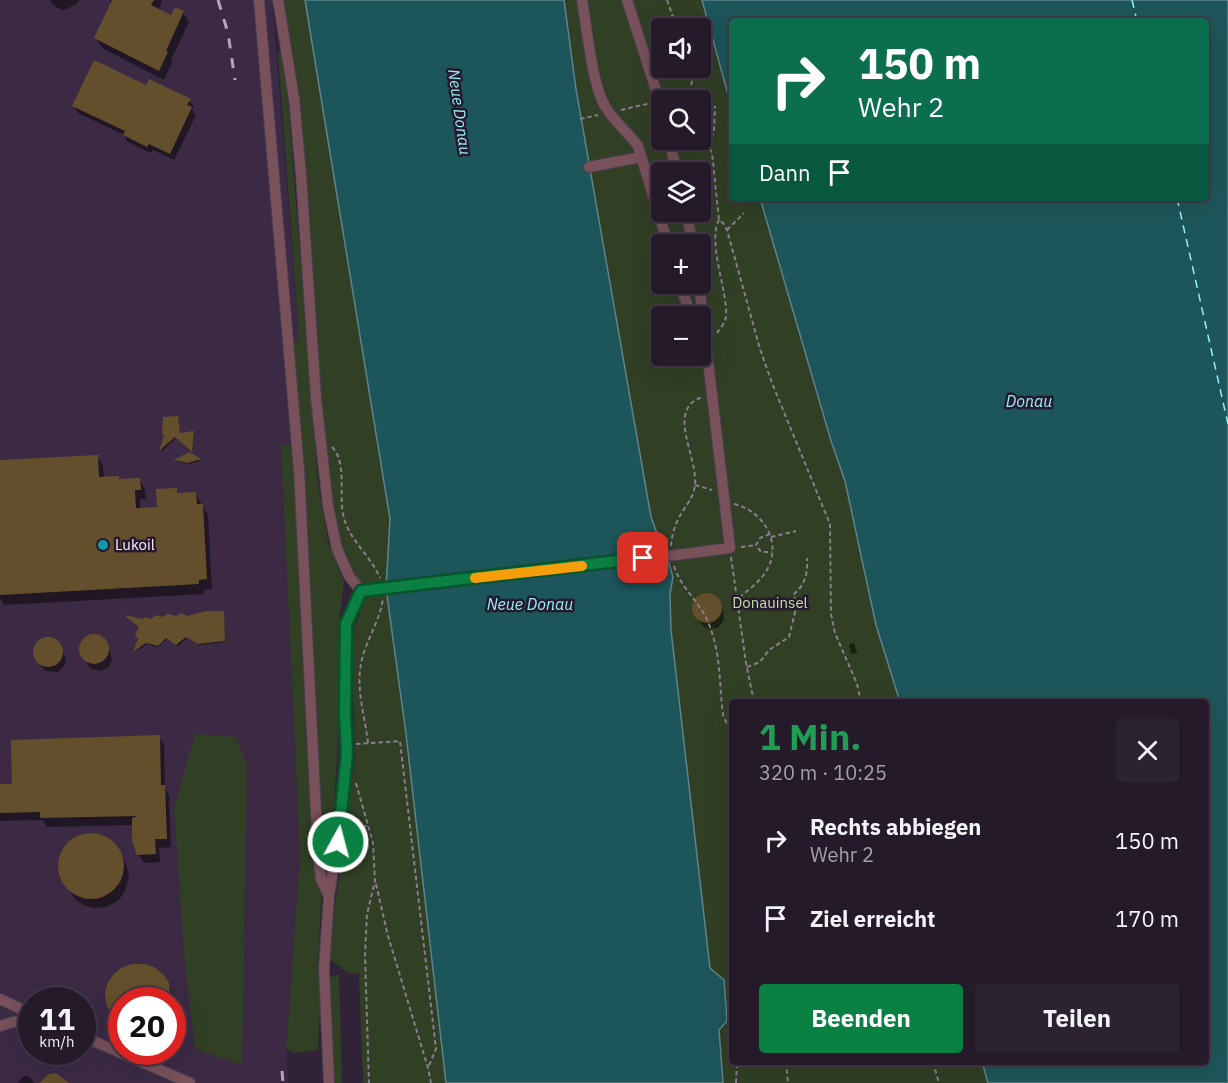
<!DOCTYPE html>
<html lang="de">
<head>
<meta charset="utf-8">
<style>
  body { margin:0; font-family:"IBM Plex Sans",sans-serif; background:#2c2331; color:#f1f3f6; height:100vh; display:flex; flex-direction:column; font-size:22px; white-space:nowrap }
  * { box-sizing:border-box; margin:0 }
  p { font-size:20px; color:#a3a1a8 }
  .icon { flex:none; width:33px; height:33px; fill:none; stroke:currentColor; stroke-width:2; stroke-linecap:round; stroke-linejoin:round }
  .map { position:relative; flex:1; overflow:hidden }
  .panel { position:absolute; left:729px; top:699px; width:480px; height:366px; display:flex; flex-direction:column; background:#241a29; border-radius:6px; box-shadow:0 6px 24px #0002,0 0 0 2px #413846 }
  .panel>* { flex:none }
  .hud { position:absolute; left:729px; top:18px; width:480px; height:183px; border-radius:6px; box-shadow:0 6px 24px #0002,0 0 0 2px #413846; background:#0b6e4f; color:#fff; overflow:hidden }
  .buttons { position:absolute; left:651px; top:18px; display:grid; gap:12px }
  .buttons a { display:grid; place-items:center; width:60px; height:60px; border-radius:6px; background:#241a29; box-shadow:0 6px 24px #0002,0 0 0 2px #413846; font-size:30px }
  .speed { position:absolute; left:18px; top:987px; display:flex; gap:12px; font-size:30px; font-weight:700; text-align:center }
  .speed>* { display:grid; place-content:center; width:78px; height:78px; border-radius:50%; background:#241a29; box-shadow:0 6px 24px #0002,0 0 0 2px #413846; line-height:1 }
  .speed small { font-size:15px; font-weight:400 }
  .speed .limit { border:9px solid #d22; background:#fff; color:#111 }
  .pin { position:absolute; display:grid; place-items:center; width:51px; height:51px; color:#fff; margin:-26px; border-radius:12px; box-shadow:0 3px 9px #0006 }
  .me { position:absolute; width:66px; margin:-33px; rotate:7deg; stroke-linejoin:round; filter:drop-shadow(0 0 4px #0008) }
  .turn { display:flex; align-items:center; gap:21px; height:126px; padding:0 30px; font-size:27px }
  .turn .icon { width:78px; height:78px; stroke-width:2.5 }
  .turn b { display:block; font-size:42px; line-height:51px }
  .then { display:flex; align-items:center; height:57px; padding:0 30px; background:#0003; gap:12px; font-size:22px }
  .round { display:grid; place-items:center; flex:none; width:63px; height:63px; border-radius:6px; background:#2c2331 }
  .overview { display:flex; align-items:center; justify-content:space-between; height:102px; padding:0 30px }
  h1 { font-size:36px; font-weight:700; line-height:45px; color:#1e9e55 }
  .primary-button { display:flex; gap:12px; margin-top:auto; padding:12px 30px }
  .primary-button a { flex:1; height:69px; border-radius:6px; background:#0b8043; color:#fff; font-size:24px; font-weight:700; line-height:69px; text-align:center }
  .primary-button a+a { background:#2c2331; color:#f1f3f6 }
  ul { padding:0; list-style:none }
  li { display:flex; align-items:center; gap:18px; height:78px; padding:0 30px }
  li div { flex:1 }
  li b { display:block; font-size:22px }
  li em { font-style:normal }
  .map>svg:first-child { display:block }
</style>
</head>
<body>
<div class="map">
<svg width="1228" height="1083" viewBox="0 0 1228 1083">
  <rect width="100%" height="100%" fill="#302237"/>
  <path fill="#3c2a45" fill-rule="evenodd" d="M0,0H272L299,336L293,345L299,446L281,445L300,857L286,1049L288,1083H0ZM32,1000H82V1052H32ZM122,1000H172V1052H122Z"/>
  <path fill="#313f25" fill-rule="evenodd" d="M283,0H305L390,519L386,588L406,734L446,1083H363L359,973H348L328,958L355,755L352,657L354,628L360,612L356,576L346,558L337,532L326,452Z
    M564,0H702L732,109V198H760L830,441L845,481L876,625L899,699L900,702H732V1062H988L993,1083H723L719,1030L727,1021L724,980L710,969L671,630L670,594L673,577L667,556V539L658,536L651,517L576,89ZM662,28H700V68H662ZM662,100H700V140H662ZM662,172H700V212H662ZM662,244H700V284H662ZM662,316H700V356H662Z
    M281,49L285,62L318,483L328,542L344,582L339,623L338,740L332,840L329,862L323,866L318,964L320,1006L318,1050L295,1053L286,1049L300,857L281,445L299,446L293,345L299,336L278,54Z
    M195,734L236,737L247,766L242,1065L195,1049L185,964L174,809Z
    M339,974L342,1083H333L329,978Z"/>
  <path fill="#1d565a" stroke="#5f848b" stroke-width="1.5" d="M305,0H564L576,89L651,517L658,536L667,539V556L673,577L670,594L671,630L710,968L724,980L727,1021L719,1030L723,1083H446L406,734L386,588L390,519Z
    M702,0H1228V1083H988L982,1062H1206V702H900L876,625L845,481L831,441L760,198H1206V21H732V109Z"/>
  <path fill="#0007" d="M50,0H79L76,4L67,9L62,10L53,5Z
    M109,0H162L159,9L172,17L183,12L189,22L171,60L172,63L164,80L102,48L96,38L112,4Z
    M147,87L189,100L194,107L192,110L196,115L174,160L153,150L151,153L128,142L124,135L78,113L74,106Z
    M178,418L180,435L194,433V434L192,452L176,438L161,452L166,436Z
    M189,454L200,461L189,464L176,461Z
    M97,456L103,466L104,478L118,477L120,481L140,480L145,490L146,499H140V509L159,508L176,490L178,494L195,493L208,515L212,589L204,590V594L4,605L0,598V462Z
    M702,596H711L719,603L723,610L724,620L718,628L708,629L700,623L696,615L695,603Z
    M224,614L225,642L199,645L187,638L178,646L167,638L160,646L155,647L148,644L134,652L150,621Z
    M90,636L99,637L110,651L112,660L108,668L100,671L91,669L81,654L83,641Z
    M44,638L57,642L66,658L64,666L58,672L45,671L35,656L34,652L37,643Z
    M854,643L857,653L851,654L849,644Z
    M159,736L164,745L165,789L169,795L171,847L159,848L160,862L144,863L138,854L133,825L47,827L43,820L0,821V785H14Z
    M91,833L106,838L114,844L126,864L129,875L127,885L123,895L116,902L106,907L95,908L85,906L76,900L63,881L60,872V862L62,852L68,844L76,838Z
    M167,984L174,995L176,1005L172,1021V1000H122V1028L111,1012L107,1002Z
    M24,1076L30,1077L34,1083H17Z"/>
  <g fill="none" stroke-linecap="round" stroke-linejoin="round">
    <path stroke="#94f0f7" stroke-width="1.5" stroke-dasharray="8 6" stroke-linecap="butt" d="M1132,0L1137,21
      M1177,198L1228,424"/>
  </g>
  <path fill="#644f2c" d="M112,0H154L151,5L171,15L175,7L184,11L166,51L168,52L159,71L94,38Z
    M94,60L146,85L149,79L191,99L187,105L192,107L170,154L149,144L147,147L123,135L125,131L72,106Z
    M178,416L180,433L194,431L192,452L175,437L159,451L164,436L162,433L163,417Z
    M189,452L201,459L188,463L174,460Z
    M98,455L99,477L119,476V479L140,478L141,490H135L136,508L157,507L156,489L177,488V493L196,492L197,504H203L207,579L199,580V584L0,595V460Z
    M692 608a15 15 0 1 1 30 0a15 15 0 1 1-30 0Z
    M206,611H224L225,641L197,644L186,637L176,645L166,638L158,646L146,643L133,652L138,639L135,635L139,627L124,615L142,619L146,617L150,619L157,615L162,617L168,614L176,616L181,613L187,616Z
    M79 649a15 15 0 1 1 30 0a15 15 0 1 1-30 0Z
    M33 652a15 15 0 1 1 30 0a15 15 0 1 1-30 0Z
    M160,735L161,785H165L167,839H155L156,854L137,855L132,840V818L138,816L40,818V812L0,813V784H12L11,740Z
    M58 866a33 33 0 1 1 66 0a33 33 0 1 1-66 0Z
    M133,964H144L154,967L163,974L169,983L171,1000H122V1027L110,1013L106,1003L105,992L108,982L115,973L123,967Z
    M56,1073L69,1083H39L49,1074Z"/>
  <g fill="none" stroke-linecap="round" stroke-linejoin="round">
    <g stroke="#4c3f53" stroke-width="12">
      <path id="minor" d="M259,0L299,470L318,853L321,879L329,896
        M278,0L294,98L301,175L316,398L328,506L337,549L349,576L361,591L346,624L345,714L347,753L339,830L329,896L324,968L329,1083
        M582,0C587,27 592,85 605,106C613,121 628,132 638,146L668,244
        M627,0L662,109
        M669,140L677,172
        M589,167L641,157
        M686,212L693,244
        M680,284L691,316
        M676,555L730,548L699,284
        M386,588L667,556
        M0,999L32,1014
        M0,1026L13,1022L32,1020
        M82,1036L190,1083"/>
    </g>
    <path stroke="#897d8f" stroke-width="2" stroke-dasharray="4.5 3" stroke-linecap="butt" d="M667,0L677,28
      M691,100L690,90L695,68
      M621,110L651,103
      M580,119L598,115
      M700,128L712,153L719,220L724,224L727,230L760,349L772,383L830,524L831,614L835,633L857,684L861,702
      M709,145L714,131L715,106
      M727,230L744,213
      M717,333C720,329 725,323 726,317C728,291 707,243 719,220
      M332,447C347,462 339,494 343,514C348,540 370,554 380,578
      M695,485L712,490
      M734,504C761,510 781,539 769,566C762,581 748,590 736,600
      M770,534L760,538L756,545L761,552H772
      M771,537L796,531
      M671,546C672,534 675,524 681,514C686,505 694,497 695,485C698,457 665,408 703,397
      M741,547L756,545
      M731,557L746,663L754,702
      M674,566C680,587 700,602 708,622C721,652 719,683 723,715L726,722L732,727
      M747,667L760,662L769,650L789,637L797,604L793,595C805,585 808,574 807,558
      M368,743C365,717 356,690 361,664C365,641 380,622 383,598
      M356,744L400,741L436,1049L428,1068
      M356,783L373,843L375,881L367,914L365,955L369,1083
      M349,828L367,826
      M376,884L388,936L428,1068L431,1083
      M786,1062L788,1083
      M933,1062L939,1083
      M736,1083L737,1062"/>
    <use href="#minor" stroke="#78515b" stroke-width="10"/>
    <path stroke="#b2a7b8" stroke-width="3" stroke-dasharray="10 10" stroke-linecap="butt" d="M218,0L228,33L235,80
      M282,1071L283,1083"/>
    <g stroke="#4c3f53" stroke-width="12" stroke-linecap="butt">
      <path id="minor-bridge" d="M667,556L676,555
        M361,591L386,588"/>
    </g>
    <use href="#minor-bridge" stroke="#78515b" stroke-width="10"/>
  </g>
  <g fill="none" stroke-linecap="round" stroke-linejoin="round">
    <g stroke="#07532c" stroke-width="15">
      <path id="route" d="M338,842L347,753L345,714L346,624L361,591L643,558"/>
    </g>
    <use href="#route" stroke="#0b8043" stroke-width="10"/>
    <path stroke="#f59e0b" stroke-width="10" d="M475,578L582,566"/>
  </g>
  <circle fill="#0f9aa8" stroke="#26192d" stroke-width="2" cx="103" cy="545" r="6"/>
  <g text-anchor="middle" stroke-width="5" stroke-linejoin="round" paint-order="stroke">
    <g font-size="15" fill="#f8effd" stroke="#26192d" text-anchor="start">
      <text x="115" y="550">Lukoil</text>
    </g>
    <g font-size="15" fill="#bfe0a3" stroke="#26192d">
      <text x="770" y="608">Donauinsel</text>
    </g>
    <g font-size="16" font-style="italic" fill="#94f0f7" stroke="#26192d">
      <text transform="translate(460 112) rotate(82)" y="6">Neue Donau</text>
      <text x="1029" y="407">Donau</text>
      <text x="530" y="610">Neue Donau</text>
    </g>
  </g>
</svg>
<div class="buttons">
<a><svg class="icon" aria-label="sound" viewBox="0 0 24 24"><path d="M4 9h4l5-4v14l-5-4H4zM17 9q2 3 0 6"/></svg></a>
<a><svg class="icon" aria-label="search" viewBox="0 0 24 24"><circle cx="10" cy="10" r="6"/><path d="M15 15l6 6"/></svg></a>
<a><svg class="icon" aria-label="layers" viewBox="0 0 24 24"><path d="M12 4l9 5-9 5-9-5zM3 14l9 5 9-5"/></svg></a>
<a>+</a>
<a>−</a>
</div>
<div class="speed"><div>11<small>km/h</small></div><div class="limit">20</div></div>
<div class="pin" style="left:643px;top:558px;background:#d93025"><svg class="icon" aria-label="arrive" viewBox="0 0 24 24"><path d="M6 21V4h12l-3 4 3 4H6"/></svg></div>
<svg class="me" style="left:338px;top:842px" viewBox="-20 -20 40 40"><circle r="17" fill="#0b8043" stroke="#fff" stroke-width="3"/><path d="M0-11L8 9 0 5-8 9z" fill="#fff"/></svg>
<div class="hud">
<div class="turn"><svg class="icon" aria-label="right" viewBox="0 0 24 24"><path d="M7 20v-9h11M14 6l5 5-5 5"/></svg><div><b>150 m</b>Wehr 2</div></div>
<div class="then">Dann<svg class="icon" aria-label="arrive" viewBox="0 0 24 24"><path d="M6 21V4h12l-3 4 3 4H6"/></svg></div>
</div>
<section class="panel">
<div class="overview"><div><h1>1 Min.</h1><p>320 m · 10:25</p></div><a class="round"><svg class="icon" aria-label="close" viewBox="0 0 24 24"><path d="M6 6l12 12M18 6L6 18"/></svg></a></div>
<ul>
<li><svg class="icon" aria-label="right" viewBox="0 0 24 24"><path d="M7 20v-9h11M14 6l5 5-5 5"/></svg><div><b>Rechts abbiegen</b><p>Wehr 2</p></div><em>150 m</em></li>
<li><svg class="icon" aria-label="arrive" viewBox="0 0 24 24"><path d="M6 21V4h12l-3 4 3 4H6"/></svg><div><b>Ziel erreicht</b></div><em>170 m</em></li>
</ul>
<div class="primary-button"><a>Beenden</a><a>Teilen</a></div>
</section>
</div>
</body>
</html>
